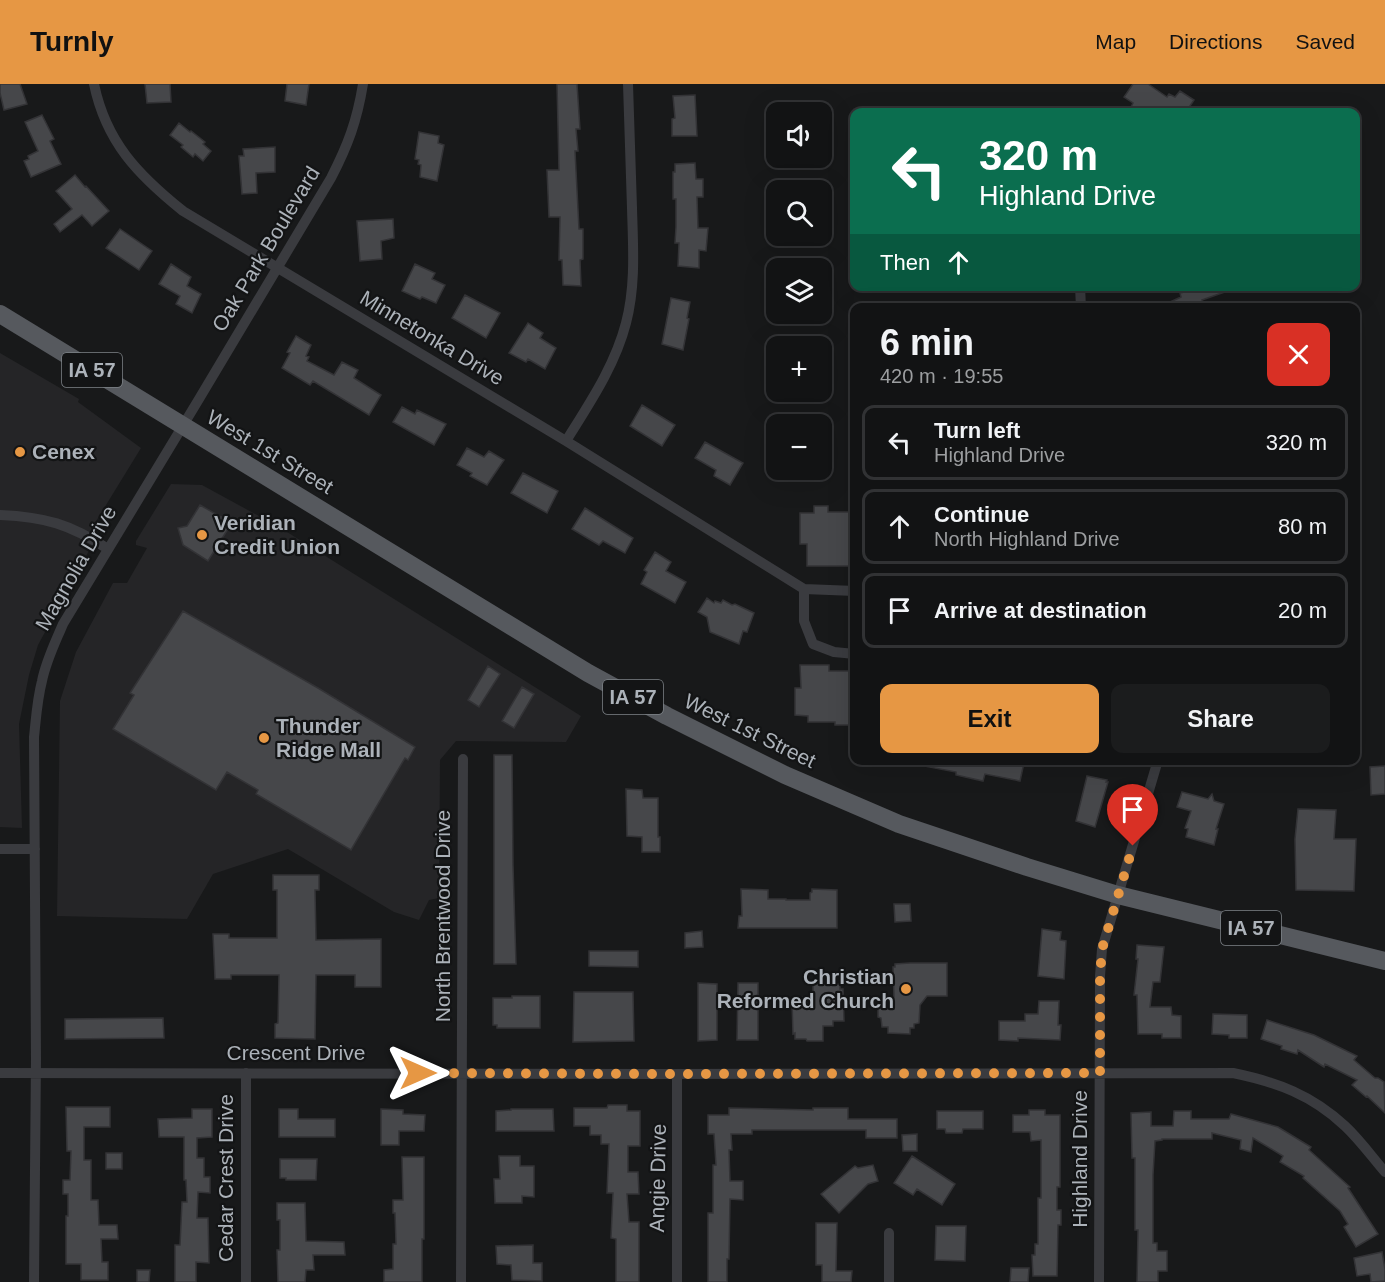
<!DOCTYPE html>
<html lang="en">
<head>
<meta charset="utf-8">
<style>
  body { margin:0; font-family:Helvetica,sans-serif; background:#1b1c1d; color:#f1f3f6; height:100vh; display:flex; flex-direction:column; font-size:22px; white-space:nowrap }
  * { box-sizing:border-box; margin:0 }
  p { font-size:20px; color:#9c9ea0 }
  .icon { flex:none; width:33px; height:33px; fill:none; stroke:currentColor; stroke-width:2; stroke-linecap:round; stroke-linejoin:round }
  .map { position:relative; flex:1; overflow:hidden }
  .drawer { position:absolute; left:850px; top:219px; width:510px; height:462px; display:flex; flex-direction:column; background:#121314; border-radius:12px; box-shadow:0 6px 24px #0002,0 0 0 2px #313234 }
  .drawer>* { flex:none }
  .guide { position:absolute; left:850px; top:24px; width:510px; height:183px; border-radius:12px; box-shadow:0 6px 24px #0002,0 0 0 2px #313234; background:#0b6e4f; color:#fff; overflow:hidden }
  .buttons { position:absolute; left:766px; top:18px; display:grid; gap:12px }
  .buttons a { display:grid; place-items:center; width:66px; height:66px; border-radius:12px; background:#121314; box-shadow:0 6px 24px #0002,0 0 0 2px #313234; font-size:30px }
  .pin { position:absolute; display:grid; place-items:center; width:51px; height:51px; color:#fff; margin:-62px -26px; border-radius:50% 50% 50% 0; rotate:-45deg; box-shadow:0 0 6px #0007 }
  .pin .icon { rotate:45deg }
  .me { position:absolute; width:66px; margin:-33px; rotate:90deg; stroke-linejoin:round; filter:drop-shadow(0 0 4px #0008) }
  .turn { display:flex; align-items:center; gap:21px; height:126px; padding:0 30px; font-size:27px }
  .turn .icon { width:78px; height:78px; stroke-width:2.5 }
  .turn b { display:block; font-size:42px; line-height:51px }
  .then { display:flex; align-items:center; height:57px; padding:0 30px; background:#0003; gap:12px; font-size:22px }
  .round { display:grid; place-items:center; flex:none; width:63px; height:63px; border-radius:12px; background:#1b1c1d }
  .summary { display:flex; align-items:center; justify-content:space-between; height:102px; padding:0 30px }
  h1 { font-size:36px; font-weight:600; line-height:45px }
  .cta { display:flex; gap:12px; margin-top:auto; padding:12px 30px }
  .cta a { flex:1; height:69px; border-radius:12px; background:#e69744; color:#111; font-size:24px; font-weight:600; line-height:69px; text-align:center }
  .cta a+a { background:#1b1c1d; color:#f1f3f6 }
  ul { padding:0; list-style:none }
  li { display:flex; align-items:center; gap:18px; height:75px; margin:0 12px 9px; padding:0 18px; border:3px solid #313234; border-radius:12px }
  li div { flex:1 }
  li b { display:block; font-size:22px }
  li em { font-style:normal }
  header { display:flex; align-items:center; gap:36px; box-sizing:border-box; height:84px; padding:0 30px; background:#e69744; color:#111 }
  header strong { font-size:28px }
  nav { display:flex; gap:33px; margin-inline-start:auto; font-size:21px }
  .map>svg:first-child { display:block }
</style>
</head>
<body>
<header>
<strong>Turnly</strong>
<nav><a>Map</a><a>Directions</a><a>Saved</a></nav>
</header>
<div class="map">
<svg width="1385" height="1198" viewBox="0 0 1385 1198">
  <rect width="100%" height="100%" fill="#18191a"/>
  <path fill="#252527" d="M0,269L79,315L78,318L141,364L95,439L98,450L38,561L29,591L19,640L22,744L0,743Z
    M171,400L202,401L279,443L581,632L566,658L456,657L440,676L439,814L429,816L419,836L394,828L288,765L213,790L187,835L57,832L60,617L76,568L113,499H127L147,464L136,461V457Z"/>
  <path fill="#46474a" stroke="#333336" stroke-width="1.5" d="M0,0H20L27,20L4,26L0,9Z
    M145,0H170L171,18L147,19Z
    M287,0H309L306,21L285,17Z
    M557,0H577L580,45H576L578,67H575L579,145H583V175L580,176L581,202L563,201L562,176H559L560,133H549L547,86H559Z
    M1133,0H1148L1167,13L1169,10L1175,13L1180,7L1194,16L1186,28H1138L1131,23L1133,19L1124,13Z
    M695,11L697,52H672V35L675,34L673,12Z
    M42,31L54,55L50,57L61,80L31,93L24,77L29,75L28,72L38,67L25,38Z
    M179,39L190,48L191,47L205,58L203,60L211,67L203,77L195,70L193,73L181,63L183,61L170,51Z
    M419,48L439,52L438,59L444,61L437,97L420,93L421,81L418,80L419,76L415,75Z
    M275,63V88L256,89L257,109L242,110L239,72H244L243,65Z
    M695,79L696,95H703V113H697L698,144H708L706,167L699,166V184L678,182L679,159H675L676,143V115H673V88H675V80Z
    M75,91L85,103L86,102L109,127L92,142L82,131L60,148L54,140L72,125L56,107Z
    M393,135L394,154L381,157L382,175L360,177L357,137Z
    M120,145L152,167L139,186L106,164Z
    M171,180L191,193L187,202L201,210L192,229L176,220L180,212L159,200Z
    M415,180L435,189L432,195L445,201L436,219L422,213L420,215L402,207Z
    M1184,202H1235L1236,204L1202,216L1205,224H1157L1181,213L1180,209L1185,208Z
    M465,211L500,229L486,254L452,234Z
    M671,214L690,218L687,234L689,235L683,266L662,260Z
    M528,239L543,249L540,254L556,264L545,285L528,275L526,278L509,269Z
    M296,252L311,261L306,272L309,273L307,277L334,291L342,278L358,286L354,294L381,311L369,331L313,297L310,301L282,284L290,269L287,268Z
    M642,321L675,341L662,362L630,342Z
    M402,323L415,330L417,326L446,340L434,361L393,338Z
    M705,358L743,379L730,401L714,392L716,386L695,374Z
    M467,364L484,373L489,367L504,376L487,401L470,392L472,389L457,381Z
    M523,389L558,407L547,429L511,409Z
    M200,421L221,433L225,432L233,437L208,477L183,461L178,444L187,442Z
    M814,422H828V428H855V482H807V460H800V429H814Z
    M585,424L633,454L625,469L603,457L599,461L572,445Z
    M655,468L671,478L666,487L686,498L675,519L641,500L647,488L644,486Z
    M707,514L714,519L715,517L721,519L723,516L732,521L735,520L754,529L747,548L743,547L739,560L710,548L707,533L698,528Z
    M183,527L318,604L415,663L408,676L405,674L351,766L256,710L258,706L227,688L216,706L113,645L134,611L130,609Z
    M800,581H829V587H855V641H835V638H808V632L795,631V604H801Z
    M488,582L500,590L479,623L468,616Z
    M522,603L534,610L514,644L502,637Z
    M494,671H512L513,781L516,880H494Z
    M925,676H986L1001,680L1002,676H1016L1024,679L1020,697L985,690L983,697L956,691V688L924,682Z
    M1385,682V710L1371,711L1370,683Z
    M1087,692L1107,696L1106,698H1108L1095,743L1076,737Z
    M626,705L642,706L643,714H658V753H660V768H642V753L627,752Z
    M1182,708L1208,715L1212,710L1214,717L1224,720L1216,745H1218L1214,761L1186,753L1188,745L1185,744L1191,727L1177,723Z
    M1298,725L1336,726L1334,755H1356L1354,807L1296,806L1295,755Z
    M273,791H319V806H315L316,856L381,855V903H355V891H316L315,955L275,954V940L278,939L279,891H231V895H215L213,850H229V854H277V806H273Z
    M741,805L768,806V815H786V816H810V809L812,808V805L837,806V844H738L739,832H742Z
    M894,820H910L911,837L895,838Z
    M1042,845L1061,848L1060,856L1066,857L1064,895L1038,892Z
    M702,847L703,863L685,864V849Z
    M1137,861L1164,863L1160,898H1153L1150,923H1171L1172,931L1181,932V954H1162V950H1138L1137,911H1134L1138,875H1136Z
    M589,867H638V883L589,882Z
    M910,879H947V912H927L920,921L919,939L914,940V944H910V950L888,949V943H882L881,934L878,933V918L882,919V913H894L893,883H895V880Z
    M813,897H832V900H840V905H843L844,937H833V942H823V957H807L806,955H795V949L793,950L792,918H802L803,913H813Z
    M698,899L717,900V956L698,957Z
    M738,899H758V956H737Z
    M574,908H633L634,957L573,958Z
    M512,912H540V944H497V941H493V914H512Z
    M1039,917H1059L1058,941H1061L1060,956L1018,954V957L999,956V937H1025V930H1038Z
    M1213,930L1247,931V954H1229V951L1212,950Z
    M163,934L164,954L65,955V935Z
    M1267,936L1314,951L1357,972L1354,976L1375,994H1378L1384,998L1385,1029L1367,1012L1366,1013L1352,1001L1357,996L1325,980L1324,983L1298,966L1297,970L1281,965L1282,962L1261,955Z
    M608,1021H627V1027H640V1062H628V1088H638L639,1110H627L629,1138H639V1198H616V1155L611,1154L613,1109H607L609,1060H601V1051H590V1042H574V1024H607Z
    M66,1023H110V1043H84V1076H91V1116H98L99,1141H117L118,1155H101L102,1178H108V1196H81V1180H66V1132H68V1110H63V1096H70L71,1067H67Z
    M729,1024L813,1026V1024H848V1035H897V1054H866V1046H752V1050H731L732,1066H729L730,1097H743V1116L730,1115L729,1175H727V1198H708V1129H713V1081H716L714,1050H708V1031H729Z
    M192,1025H212V1053L197,1054V1074H204V1093H210V1109L198,1108L197,1134H208L209,1179L196,1178V1198H175V1161H180L182,1118H187L186,1096H184V1053H159L158,1035L192,1034Z
    M279,1025H298V1035H335V1053H279Z
    M381,1025L403,1026V1030L425,1031L424,1047H399V1061H381Z
    M511,1025H553L554,1047H496V1027L511,1026Z
    M1029,1026H1045V1031H1060V1103H1057V1126H1061V1141H1058L1057,1192H1033L1032,1171H1035V1160H1038V1114H1041V1056L1031,1057L1030,1048H1013V1031H1029Z
    M937,1027H983V1045H963L962,1049H946L945,1045H937Z
    M1174,1027H1191V1035H1229L1231,1030L1278,1043L1311,1063L1309,1066L1350,1103L1348,1104L1378,1150L1356,1163L1344,1143L1348,1140L1340,1127L1303,1094L1304,1092L1280,1078L1283,1072L1253,1054L1251,1068L1240,1065L1241,1056L1212,1049V1055H1162V1056L1155,1057L1153,1091V1159H1157V1167H1167V1187H1158V1198H1137L1138,1146H1135V1074H1132L1131,1029L1151,1028V1042H1173Z
    M917,1050V1067H903L902,1051Z
    M106,1069H122V1085H106Z
    M499,1072H520V1082H534V1113L522,1112V1119H495L494,1095H500Z
    M912,1072L955,1100L942,1121L917,1105L913,1111L894,1099Z
    M402,1073H424V1155H422V1198H384V1186L393,1185V1160H396L395,1129H393V1116H403Z
    M280,1075H317L316,1096H286V1094H280Z
    M873,1081L878,1097L868,1100L839,1129L821,1110L855,1082L858,1084Z
    M277,1119H305L306,1157L344,1158L345,1171H313L314,1186H306L305,1198H278L277,1166H280V1136H277Z
    M816,1139H837L836,1187H852L851,1198H822V1181H816Z
    M936,1142H966L965,1177L935,1176Z
    M533,1161V1179H542V1197L512,1196L511,1181L497,1180L496,1162Z
    M1382,1168L1385,1185V1197L1371,1198L1370,1190L1357,1192L1354,1174Z
    M1011,1184H1029L1028,1198H1010Z
    M137,1186H150L149,1198H137Z"/>
  <g fill="none" stroke-linecap="round" stroke-linejoin="round">
    <path stroke="#3a3b3f" stroke-width="10" d="M94,0C106,58 138,91 183,127L566,357L804,505L855,507
      M1080,202L1081,224
      M566,357C589,320 615,282 626,239C636,201 633,162 632,124C631,83 629,41 628,0
      M0,431C45,433 70,440 108,465
      M804,505V537L813,560L834,568L855,570
      M0,765H35
      M0,989L667,990L1233,989C1277,998 1312,1011 1345,1042C1360,1056 1372,1073 1385,1088
      M34,1198L36,974L34,653C36,635 37,616 42,597C46,577 55,559 63,540L199,315L331,94C348,61 357,37 363,0
      M246,1198V989
      M461,1198L463,675
      M677,1198V990
      M889,1198V1149
      M1099,1198L1100,892L1102,865L1158,676"/>
    <path stroke="#56595e" stroke-width="18" d="M0,230L588,589L667,632L785,691L899,740L1027,783L1118,811L1385,877"/>
  </g>
  <g fill="none" stroke-linecap="round" stroke-linejoin="round">
    <path stroke="#e69744" stroke-width="10" stroke-dasharray="0 18" d="M418,989L667,990L1100,989V892L1102,865L1133,762"/>
  </g>
  <g fill="#e69744" stroke="#131415" stroke-width="2">
    <circle cx="20" cy="368" r="6"/>
    <circle cx="202" cy="451" r="6"/>
    <circle cx="264" cy="654" r="6"/>
    <circle cx="906" cy="905" r="6"/>
  </g>
  <g text-anchor="middle" stroke-width="4.5" stroke-linejoin="round" paint-order="stroke">
    <g fill="#131415" stroke="#7e8388" stroke-width="1.5">
      <rect x="62" y="269" width="60" height="34" rx="4.5"/>
      <rect x="603" y="596" width="60" height="34" rx="4.5"/>
      <rect x="1221" y="827" width="60" height="34" rx="4.5"/>
    </g>
    <g font-size="20" font-weight="bold" fill="#acb2b9">
      <text x="92" y="293">IA 57</text>
      <text x="633" y="620">IA 57</text>
      <text x="1251" y="851">IA 57</text>
    </g>
    <g font-size="21" fill="#acb2b9" stroke="#131415">
      <text transform="translate(266 165) rotate(-59)" y="7">Oak Park Boulevard</text>
      <text transform="translate(432 254) rotate(31)" y="7">Minnetonka Drive</text>
      <text transform="translate(270 368) rotate(31)" y="7">West 1st Street</text>
      <text transform="translate(76 484) rotate(-60)" y="7">Magnolia Drive</text>
      <text transform="translate(750 647) rotate(26)" y="7">West 1st Street</text>
      <text transform="translate(443 832) rotate(-90)" y="7">North Brentwood Drive</text>
      <text x="296" y="976">Crescent Drive</text>
      <text transform="translate(1080 1075) rotate(-90)" y="7">Highland Drive</text>
      <text transform="translate(226 1094) rotate(-90)" y="7">Cedar Crest Drive</text>
      <text transform="translate(658 1094) rotate(-89)" y="7">Angie Drive</text>
    </g>
    <g font-size="21" font-weight="bold" fill="#acb2b9" stroke="#131415" text-anchor="start">
      <text x="32" y="375">Cenex</text>
      <text x="214" y="446">Veridian<tspan x="214" dy="24">Credit Union</tspan></text>
      <text x="276" y="649">Thunder<tspan x="276" dy="24">Ridge Mall</tspan></text>
      <text x="894" y="900" text-anchor="end">Christian<tspan x="894" dy="24">Reformed Church</tspan></text>
    </g>
  </g>
</svg>
<div class="buttons">
<a><svg class="icon" aria-label="sound" viewBox="0 0 24 24"><path d="M4 9h4l5-4v14l-5-4H4zM17 9q2 3 0 6"/></svg></a>
<a><svg class="icon" aria-label="search" viewBox="0 0 24 24"><circle cx="10" cy="10" r="6"/><path d="M15 15l6 6"/></svg></a>
<a><svg class="icon" aria-label="layers" viewBox="0 0 24 24"><path d="M12 4l9 5-9 5-9-5zM3 14l9 5 9-5"/></svg></a>
<a>+</a>
<a>−</a>
</div>
<div class="pin" style="left:1133px;top:762px;background:#d93025"><svg class="icon" aria-label="arrive" viewBox="0 0 24 24"><path d="M6 21V4h12l-3 4 3 4H6"/></svg></div>
<svg class="me" style="left:418px;top:989px" viewBox="-20 -20 40 40"><path d="M0-17L14 15 0 8-14 15z" fill="#e69744" stroke="#fff" stroke-width="4"/></svg>
<div class="guide">
<div class="turn"><svg class="icon" aria-label="left" viewBox="0 0 24 24"><path d="M17 20v-9H6M10 6l-5 5 5 5"/></svg><div><b>320 m</b>Highland Drive</div></div>
<div class="then">Then<svg class="icon" aria-label="ahead" viewBox="0 0 24 24"><path d="M12 20V5M6 11l6-6 6 6"/></svg></div>
</div>
<section class="drawer">
<div class="summary"><div><h1>6 min</h1><p>420 m · 19:55</p></div><a class="round" style="background:#d93025;color:#fff"><svg class="icon" aria-label="close" viewBox="0 0 24 24"><path d="M6 6l12 12M18 6L6 18"/></svg></a></div>
<ul>
<li><svg class="icon" aria-label="left" viewBox="0 0 24 24"><path d="M17 20v-9H6M10 6l-5 5 5 5"/></svg><div><b>Turn left</b><p>Highland Drive</p></div><em>320 m</em></li>
<li><svg class="icon" aria-label="ahead" viewBox="0 0 24 24"><path d="M12 20V5M6 11l6-6 6 6"/></svg><div><b>Continue</b><p>North Highland Drive</p></div><em>80 m</em></li>
<li><svg class="icon" aria-label="arrive" viewBox="0 0 24 24"><path d="M6 21V4h12l-3 4 3 4H6"/></svg><div><b>Arrive at destination</b></div><em>20 m</em></li>
</ul>
<div class="cta"><a>Exit</a><a>Share</a></div>
</section>
</div>
</body>
</html>
